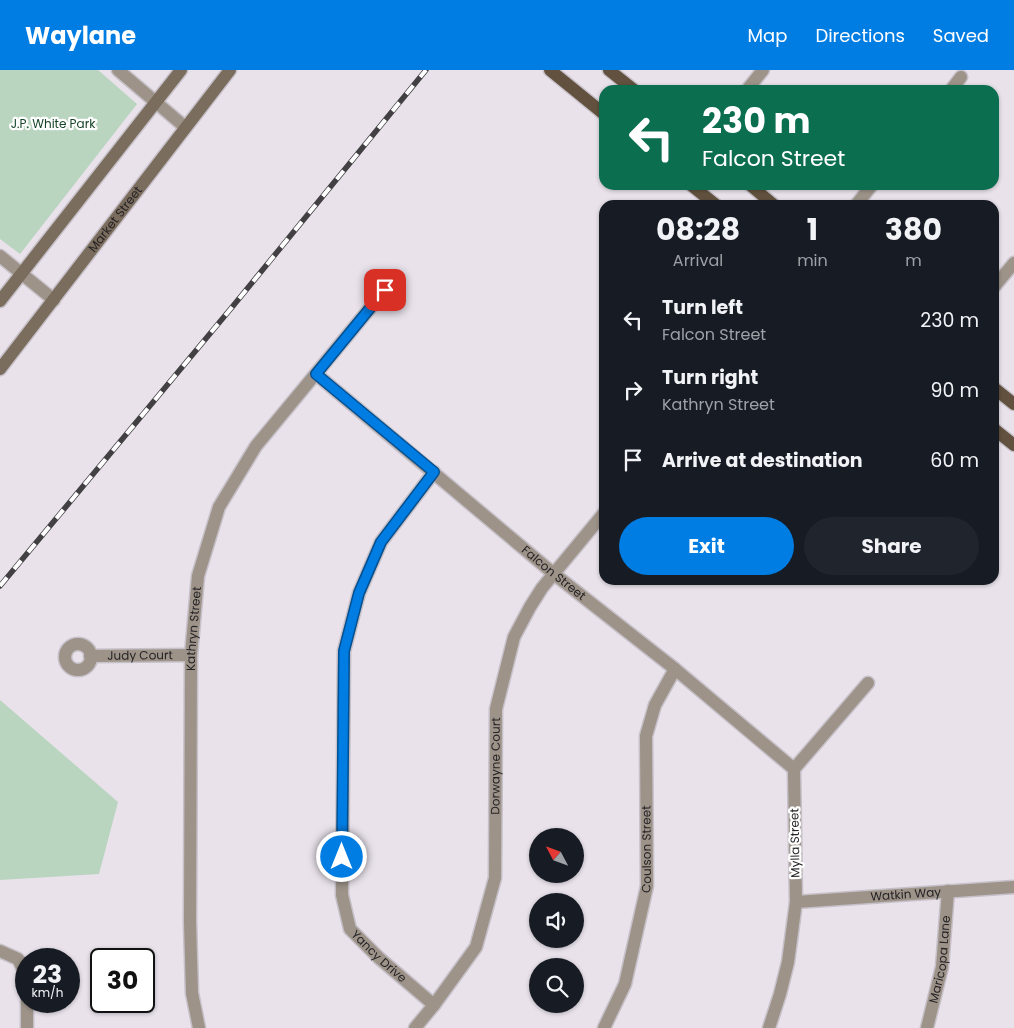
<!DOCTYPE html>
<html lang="en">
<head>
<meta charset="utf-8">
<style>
  body { margin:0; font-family:Poppins,sans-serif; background:#20242c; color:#f1f3f6; height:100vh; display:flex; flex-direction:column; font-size:19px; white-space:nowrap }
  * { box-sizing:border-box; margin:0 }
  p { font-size:16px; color:#9ea1a6 }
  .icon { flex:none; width:28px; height:28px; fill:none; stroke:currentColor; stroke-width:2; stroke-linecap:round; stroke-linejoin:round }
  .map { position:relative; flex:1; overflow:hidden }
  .side { position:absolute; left:599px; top:130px; width:400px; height:385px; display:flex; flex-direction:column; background:#171b24; border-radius:15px; box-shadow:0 1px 4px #0004 }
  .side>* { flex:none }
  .top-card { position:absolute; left:599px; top:15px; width:400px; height:105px; border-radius:15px; box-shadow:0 1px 4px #0004; background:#0b6e4f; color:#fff; overflow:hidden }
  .needle { width:32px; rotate:311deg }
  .buttons { position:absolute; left:529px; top:758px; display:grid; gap:10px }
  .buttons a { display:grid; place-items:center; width:55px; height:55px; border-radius:50%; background:#171b24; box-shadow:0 1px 4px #0004; font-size:25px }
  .speed { position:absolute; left:15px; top:878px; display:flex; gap:10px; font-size:25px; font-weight:700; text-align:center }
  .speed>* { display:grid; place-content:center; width:65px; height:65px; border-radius:50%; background:#171b24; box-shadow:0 1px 4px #0004; line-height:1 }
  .speed small { font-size:12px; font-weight:400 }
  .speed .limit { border:2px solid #111; border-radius:8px; background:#fff; color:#111 }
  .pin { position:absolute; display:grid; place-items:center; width:42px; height:42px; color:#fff; margin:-21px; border-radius:10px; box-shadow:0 2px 8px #0006 }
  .me { position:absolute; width:55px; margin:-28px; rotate:0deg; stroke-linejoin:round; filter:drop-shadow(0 0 4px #0008) }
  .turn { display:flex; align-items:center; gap:18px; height:105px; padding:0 20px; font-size:22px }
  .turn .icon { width:65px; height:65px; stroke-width:2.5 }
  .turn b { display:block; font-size:35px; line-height:42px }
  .eta { display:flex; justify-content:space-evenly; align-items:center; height:85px; text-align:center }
  .eta b { font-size:30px; font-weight:700; line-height:35px }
  .primary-button { display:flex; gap:10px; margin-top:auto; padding:10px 20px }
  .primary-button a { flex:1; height:58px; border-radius:30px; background:#007de3; color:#fff; font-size:20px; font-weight:700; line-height:58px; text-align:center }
  .primary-button a+a { background:#20242c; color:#f1f3f6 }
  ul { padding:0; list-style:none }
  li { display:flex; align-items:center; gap:15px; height:70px; padding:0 20px }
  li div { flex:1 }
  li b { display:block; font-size:19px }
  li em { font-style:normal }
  header { display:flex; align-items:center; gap:30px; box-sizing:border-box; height:70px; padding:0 25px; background:#007de3; color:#fff }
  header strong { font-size:24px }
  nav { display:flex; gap:28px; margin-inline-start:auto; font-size:18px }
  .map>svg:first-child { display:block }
</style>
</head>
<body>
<header>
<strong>Waylane</strong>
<nav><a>Map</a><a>Directions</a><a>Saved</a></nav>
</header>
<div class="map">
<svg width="1014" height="958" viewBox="0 0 1014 958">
  <rect width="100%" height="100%" fill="#e9e2eb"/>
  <path fill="#b9d5bf" d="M0,0H98L137,34L20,184L0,169Z
    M0,630L118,732L99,804L0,810Z"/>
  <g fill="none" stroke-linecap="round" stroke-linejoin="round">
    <g stroke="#c6c0c8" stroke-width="15">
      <g id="minor">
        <path d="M118,0L185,57"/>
        <path d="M747,20L763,0"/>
        <path d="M951,20L961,7"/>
        <path d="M856,135L872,115"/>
        <path d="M0,186L54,230"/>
        <path d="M994,217L1014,193"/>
        <path id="s1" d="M316,304L554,504L675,599L794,699"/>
        <path id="s2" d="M434,402L381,472L359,523L344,581L342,825L350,859L379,888L434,935"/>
        <circle cx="78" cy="587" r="13"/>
        <path id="s3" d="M90,586L191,585"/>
        <path id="s4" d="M796,832L1014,817"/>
        <path d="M0,881L18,889L26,905"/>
        <path d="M27,931V958"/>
        <path id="s5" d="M199,958L192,923L190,852L191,585L198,506L219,437L256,376L385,220"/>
        <path id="s6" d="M415,958L434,935L476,877L495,808L496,639L514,567L530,537L542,518L604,443"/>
        <path id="s7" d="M604,958L625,914L647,816L646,666L655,635L675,599"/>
        <path d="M769,958L780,924L788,892L796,832L794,699L868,613"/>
        <path id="s8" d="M927,958L942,897L948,821"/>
      </g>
    </g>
    <g stroke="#c6c0c8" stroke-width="15">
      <g id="secondary">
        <path d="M0,231L181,0"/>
        <path id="s9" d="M0,299L230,0"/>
      </g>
    </g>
    <g stroke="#c6c0c8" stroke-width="15">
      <path id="primary" d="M550,0L604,44
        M609,0L634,20
        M691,115L716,135
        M750,115L774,135
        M994,318L1014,334
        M994,359L1014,375"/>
    </g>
    <use href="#minor" stroke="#9d9389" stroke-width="12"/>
    <use href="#secondary" stroke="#7b6d5d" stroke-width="12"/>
    <use href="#primary" stroke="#62513e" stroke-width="12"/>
    <g stroke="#434044" stroke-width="5.5">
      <path id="rail" d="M0,516L233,236L426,0"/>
    </g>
    <use href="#rail" stroke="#fff" stroke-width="4" stroke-dasharray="11" stroke-linecap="butt"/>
  </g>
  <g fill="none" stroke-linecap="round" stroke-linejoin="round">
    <g stroke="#005194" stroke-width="12">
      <path id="route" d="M342,787L344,581L359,523L381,472L434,402L316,304L385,220"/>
    </g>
    <use href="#route" stroke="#007de3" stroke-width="9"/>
  </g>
  <g text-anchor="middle" stroke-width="4.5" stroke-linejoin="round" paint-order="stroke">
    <g font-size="12" fill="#154426" stroke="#fff">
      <text x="53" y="58">J.P. White Park</text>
    </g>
    <g font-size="12" fill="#252326" stroke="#fff">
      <text dy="4" stroke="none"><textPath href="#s9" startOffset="189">Market Street</textPath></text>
      <text dy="4" stroke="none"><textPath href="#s1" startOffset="310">Falcon Street</textPath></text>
      <text dy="4" stroke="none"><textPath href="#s5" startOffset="400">Kathryn Street</textPath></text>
      <text dy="4" stroke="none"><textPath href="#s3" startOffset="50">Judy Court</textPath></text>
      <text dy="4" stroke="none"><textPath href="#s6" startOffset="285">Dorwayne Court</textPath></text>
      <text transform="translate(795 773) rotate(-91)" y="4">Mylla Street</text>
      <text dy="4" stroke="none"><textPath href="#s7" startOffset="186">Coulson Street</textPath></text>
      <text dy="4" stroke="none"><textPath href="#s4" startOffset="110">Watkin Way</textPath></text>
      <text dy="4" stroke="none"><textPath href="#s2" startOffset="522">Yancy Drive</textPath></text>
      <text dy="4" stroke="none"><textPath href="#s8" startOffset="70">Maricopa Lane</textPath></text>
    </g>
  </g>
</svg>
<div class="buttons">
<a><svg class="needle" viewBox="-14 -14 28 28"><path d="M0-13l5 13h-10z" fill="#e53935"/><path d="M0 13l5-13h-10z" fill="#9ea1a6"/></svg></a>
<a><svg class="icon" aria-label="sound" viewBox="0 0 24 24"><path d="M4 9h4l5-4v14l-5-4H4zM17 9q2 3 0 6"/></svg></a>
<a><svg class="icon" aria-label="search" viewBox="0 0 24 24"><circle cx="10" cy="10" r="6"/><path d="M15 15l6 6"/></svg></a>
</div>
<div class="speed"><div>23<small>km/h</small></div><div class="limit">30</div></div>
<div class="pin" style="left:385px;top:220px;background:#d93025"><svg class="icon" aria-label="arrive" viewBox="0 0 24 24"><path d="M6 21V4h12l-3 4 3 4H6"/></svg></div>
<svg class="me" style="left:342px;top:787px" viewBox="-20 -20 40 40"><circle r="17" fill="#007de3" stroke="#fff" stroke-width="3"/><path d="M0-11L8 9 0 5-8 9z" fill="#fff"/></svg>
<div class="top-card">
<div class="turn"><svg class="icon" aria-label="left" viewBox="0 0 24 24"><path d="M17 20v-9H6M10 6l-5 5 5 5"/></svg><div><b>230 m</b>Falcon Street</div></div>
</div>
<section class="side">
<div class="eta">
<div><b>08:28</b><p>Arrival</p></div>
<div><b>1</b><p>min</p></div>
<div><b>380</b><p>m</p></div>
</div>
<ul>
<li><svg class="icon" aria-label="left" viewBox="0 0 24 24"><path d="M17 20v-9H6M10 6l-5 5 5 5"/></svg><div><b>Turn left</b><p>Falcon Street</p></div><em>230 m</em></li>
<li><svg class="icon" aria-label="right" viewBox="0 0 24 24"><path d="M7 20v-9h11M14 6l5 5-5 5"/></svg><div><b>Turn right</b><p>Kathryn Street</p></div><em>90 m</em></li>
<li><svg class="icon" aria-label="arrive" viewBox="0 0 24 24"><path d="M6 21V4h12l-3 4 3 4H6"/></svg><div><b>Arrive at destination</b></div><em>60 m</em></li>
</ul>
<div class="primary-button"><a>Exit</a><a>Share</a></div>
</section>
</div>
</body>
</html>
